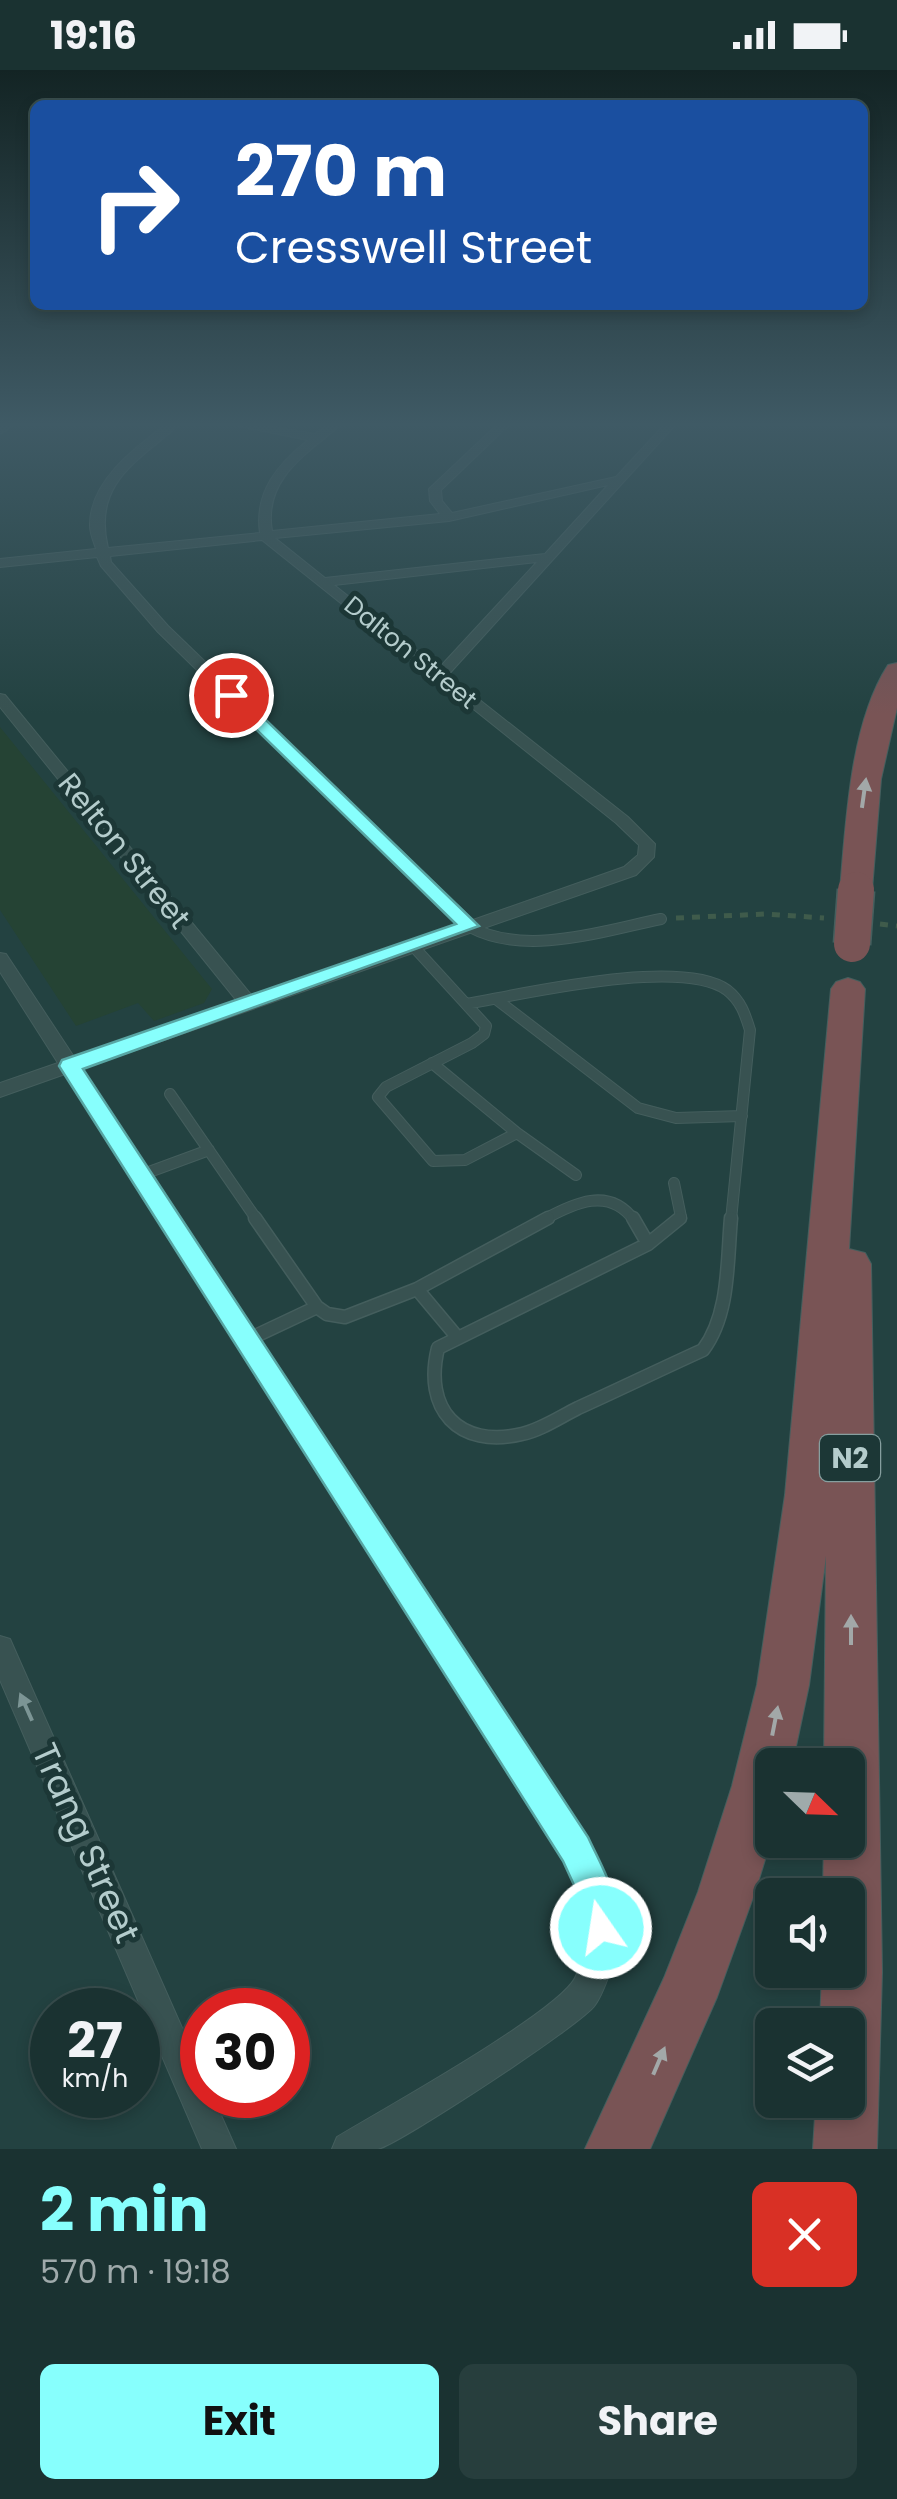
<!DOCTYPE html>
<html lang="en">
<head>
<meta charset="utf-8">
<style>
  body { margin:0; font-family:Poppins,sans-serif; background:#273e3d; color:#f1f3f6; height:100vh; display:flex; flex-direction:column; font-size:38px; white-space:nowrap }
  * { box-sizing:border-box; margin:0 }
  p { font-size:32px; color:#9faaab }
  .icon { flex:none; width:55px; height:55px; fill:none; stroke:currentColor; stroke-width:2; stroke-linecap:round; stroke-linejoin:round }
  .map { position:relative; height:2079px; overflow:hidden }
  .side { display:flex; flex-direction:column; background:#1a3231; flex:1 }
  .side>* { flex:none }
  .guide { position:absolute; left:30px; top:30px; width:838px; height:210px; border-radius:15px; box-shadow:0 5px 15px #0003,0 0 0 2px #384d4d; background:#1a4fa0; color:#fff; overflow:hidden }
  .needle { width:65px; rotate:113deg }
  .tools { position:absolute; left:755px; top:1678px; display:grid; gap:20px }
  .tools a { display:grid; place-items:center; width:110px; height:110px; border-radius:15px; background:#1a3231; box-shadow:0 5px 15px #0003,0 0 0 2px #384d4d; font-size:50px }
  .speed { position:absolute; left:30px; top:1918px; display:flex; gap:20px; font-size:50px; font-weight:700; text-align:center }
  .speed>* { display:grid; place-content:center; width:130px; height:130px; border-radius:50%; background:#1a3231; box-shadow:0 5px 15px #0003,0 0 0 2px #384d4d; line-height:1 }
  .speed small { font-size:25px; font-weight:400 }
  .speed .limit { border:15px solid #d22; background:#fff; color:#111 }
  .pin { position:absolute; display:grid; place-items:center; width:85px; height:85px; color:#fff; margin:-42px; border:5px solid #fff; border-radius:50%; box-shadow:0 2px 10px #0007 }
  .me { position:absolute; width:110px; margin:-55px; rotate:347deg; stroke-linejoin:round; filter:drop-shadow(0 0 8px #0008) }
  .turn { display:flex; align-items:center; gap:35px; height:210px; padding:0 40px; font-size:45px }
  .turn .icon { width:130px; height:130px; stroke-width:2.5 }
  .turn b { display:block; font-size:70px; line-height:85px }
  .round { display:grid; place-items:center; flex:none; width:105px; height:105px; border-radius:15px; background:#273e3d }
  .head { display:flex; align-items:center; justify-content:space-between; height:170px; padding:0 40px }
  h1 { font-size:60px; font-weight:700; line-height:75px; color:#87fffd }
  .primary-button { display:flex; gap:20px; margin-top:auto; padding:20px 40px }
  .primary-button a { flex:1; height:115px; border-radius:15px; background:#87fffd; color:#111; font-size:40px; font-weight:700; line-height:115px; text-align:center }
  .primary-button a+a { background:#273e3d; color:#f1f3f6 }
  .status { display:flex; justify-content:space-between; align-items:center; height:70px; padding:0 50px; background:#1a3231; direction:ltr }
  .status svg { height:28px; fill:currentColor }
  .map>svg:first-child { display:block }
</style>
</head>
<body>
<div class="status"><b>19:16</b><svg viewBox="0 0 49 12"><path d="M0 12V9h3v3zM5 12V6h3v6zM10 12V3h3v9zM15 12V0h3v12zM26 1h20v11H26zM47 4h2v5h-2z"/></svg></div>
<div class="map">
<svg width="897" height="2079" viewBox="0 0 897 2079">
  <rect width="100%" height="100%" fill="#234241"/>
  <path fill="#254334" d="M0,657L212,919L204,933L154,951L138,933L76,956L0,840Z"/>
  <g fill="none" stroke-linecap="round" stroke-linejoin="round">
    <g stroke="#445e5d" stroke-width="12">
      <path id="lane-far1" d="M470,857C526,887 603,861 661,849
        M413,876L486,956L484,964L472,973L386,1017L378,1027L433,1091L465,1090L517,1063
        M496,929L638,1038L676,1048L742,1046
        M466,934C524,924 680,887 727,920C741,931 745,944 750,960L731,1150
        M432,993L517,1063L576,1105
        M170,1024L257,1150
        M141,1105L209,1080
        M674,1113L681,1147L677,1150
        M543,1150C574,1133 609,1116 634,1150"/>
    </g>
    <g stroke="#445e5d" stroke-width="15">
      <path id="lane" d="M255,1148L317,1237L327,1244L345,1247L417,1219L548,1148
        M633,1148L648,1174
        M680,1148L648,1174L438,1278C423,1339 458,1379 522,1364C541,1360 560,1347 578,1338C620,1319 661,1299 703,1280C730,1244 727,1191 731,1148
        M417,1219L458,1268
        M247,1270L317,1237"/>
    </g>
    <g stroke="#445e5d" stroke-width="2">
      <path id="street" d="M4,353H17L0,364V356Z
        M168,353H181C139,391 92,412 108,478L260,463C254,422 278,394 308,370L224,353H250L315,364L330,353H343C308,383 263,408 272,461L440,444L430,431L429,419L499,353H511L441,420L442,431L452,443L616,407L666,353H677L448,605L628,747L655,774L654,787L636,805L81,999L586,1768C605,1807 626,1848 613,1893C609,1905 603,1924 595,1935C584,1953 398,2075 378,2079C364,2079 346,2079 332,2079L337,2067C380,2041 557,1943 575,1908C595,1868 582,1828 564,1790L65,1004L0,1027V1013L58,993L0,902V883L6,884L74,987L237,931L0,637V624L5,625L252,926L458,855L158,562L101,496L97,487L0,497V489L96,479C94,472 90,464 90,456C89,411 136,377 168,353ZM608,415L545,484L325,508L275,468L449,451ZM262,470L616,753L639,775L638,785L624,797L473,850L168,556L111,492L110,486ZM537,492L439,598L334,515Z
        M0,1566L10,1569L202,2003V2025H212L236,2079H202L0,1610Z"/>
    </g>
    <g stroke="#455f5e" stroke-width="2">
      <path id="highway" d="M897,593V638L881,709L872,820L867,827H845L840,820C846,751 850,654 888,595Z
        M848,908L860,912L865,919L849,1179L865,1183L871,1194L882,1902L877,2079H813L816,2030H848V1955H820L822,1900H848V1825H823L824,1770H848V1695H824L826,1486L809,1615L792,1695H772V1767L755,1822L717,1927L650,2079H585L664,1908L698,1822L732,1716L757,1615L785,1425L831,919L836,912Z"/>
    </g>
    <path stroke="#3f5b4b" stroke-width="5" stroke-dasharray="8 8" stroke-linecap="butt" d="M676,848L766,844L824,848
      M880,854L897,856"/>
    <use href="#lane-far1" stroke="#385251" stroke-width="10"/>
    <use href="#lane" stroke="#385251" stroke-width="12"/>
    <use href="#street" fill="#385251" fill-rule="evenodd"/>
    <use href="#highway" fill="#795455" fill-rule="evenodd"/>
    <g stroke="#455f5e" stroke-width="39" stroke-linecap="butt">
      <path id="highway-bridge" d="M852,874L856,820"/>
    </g>
    <use href="#highway-bridge" stroke="#795455" stroke-width="36"/>
  </g>
  <defs><path id="oneway-solid" d="M-6-.8H1V-3.2L6.5 0L1 3.2V.8H-6Z" transform="scale(2.5)"/></defs>
  <g fill="#a2a8a8">
    <use href="#oneway-solid" transform="translate(864 723) rotate(-82)"/>
    <use href="#oneway-solid" transform="translate(851 1560) rotate(-90)"/>
    <use href="#oneway-solid" transform="translate(775 1651) rotate(-79)"/>
    <use href="#oneway-solid" transform="translate(659 1991) rotate(-67)"/>
  </g>
  <use fill="#7c9595" href="#oneway-solid" transform="translate(26 1637) rotate(-114)"/>
  <linearGradient id="sky" x2="0" y2="1"><stop stop-color="#132424"/><stop offset="0.55" stop-color="#3f5a65"/><stop offset="1" stop-color="#3f5a65" stop-opacity="0"/></linearGradient>
  <rect width="897" height="644" fill="url(#sky)"/>
  <path fill="#87fffd" stroke="#58a6a4" stroke-width="2.5" d="M225,622H237L479,856L83,999L588,1767C602,1798 627,1836 613,1870L601,1875L588,1870L579,1826L563,1791L59,996L62,990L456,854L225,629Z"/>
  <g text-anchor="middle" stroke-width="10" stroke-linejoin="round" paint-order="stroke">
    <g font-size="25" fill="#b4cccc" stroke="#1c3736">
      <text transform="translate(411 582) rotate(39)" y="9">Dalton Street</text>
    </g>
    <rect fill="#1c3736" stroke="#869f9f" stroke-width="2.5" x="820" y="1365" width="60" height="46" rx="8"/>
    <g font-size="28" font-weight="bold" fill="#b4cccc">
      <text x="850" y="1398">N2</text>
    </g>
    <g font-size="30" fill="#b4cccc" stroke="#1c3736">
      <text transform="translate(124 781) rotate(51)" y="10">Relton Street</text>
    </g>
    <g font-size="35" fill="#b4cccc" stroke="#1c3736">
      <text transform="translate(86 1773) rotate(66)" y="12">Trang Street</text>
    </g>
  </g>
</svg>
<div class="tools">
<a><svg class="needle" viewBox="-14 -14 28 28"><path d="M0-13l5 13h-10z" fill="#e53935"/><path d="M0 13l5-13h-10z" fill="#9faaab"/></svg></a>
<a><svg class="icon" aria-label="sound" viewBox="0 0 24 24"><path d="M4 9h4l5-4v14l-5-4H4zM17 9q2 3 0 6"/></svg></a>
<a><svg class="icon" aria-label="layers" viewBox="0 0 24 24"><path d="M12 4l9 5-9 5-9-5zM3 14l9 5 9-5"/></svg></a>
</div>
<div class="speed"><div>27<small>km/h</small></div><div class="limit">30</div></div>
<div class="pin" style="left:231px;top:625px;background:#d93025"><svg class="icon" aria-label="arrive" viewBox="0 0 24 24"><path d="M6 21V4h12l-3 4 3 4H6"/></svg></div>
<svg class="me" style="left:601px;top:1858px" viewBox="-20 -20 40 40"><circle r="17" fill="#87fffd" stroke="#fff" stroke-width="3"/><path d="M0-11L8 9 0 5-8 9z" fill="#fff"/></svg>
<div class="guide">
<div class="turn"><svg class="icon" aria-label="right" viewBox="0 0 24 24"><path d="M7 20v-9h11M14 6l5 5-5 5"/></svg><div><b>270 m</b>Cresswell Street</div></div>
</div>
</div>
<section class="side">
<div class="head"><div><h1>2 min</h1><p>570 m · 19:18</p></div><a class="round" style="background:#d93025;color:#fff"><svg class="icon" aria-label="close" viewBox="0 0 24 24"><path d="M6 6l12 12M18 6L6 18"/></svg></a></div>
<div class="primary-button"><a>Exit</a><a>Share</a></div>
</section>
</body>
</html>
